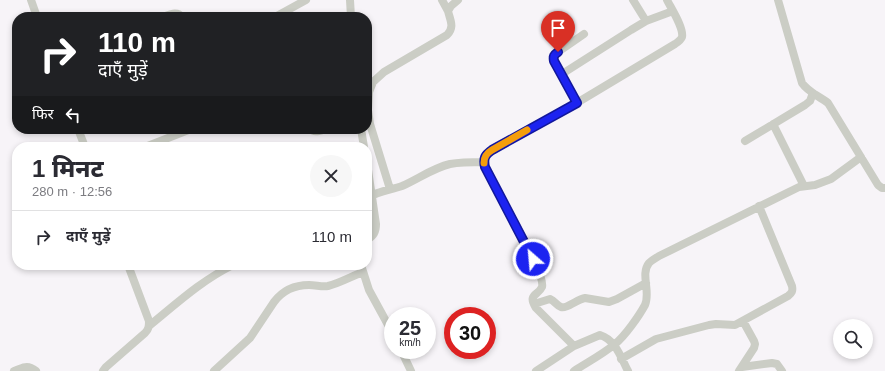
<!DOCTYPE html>
<html lang="hi">
<head>
<meta charset="utf-8">
<style>
  body { margin:0; font-family:Helvetica,"Noto Sans Devanagari",sans-serif; background:#f7f7f7; color:#2b2b33; height:100vh; display:flex; flex-direction:column; font-size:15px; white-space:nowrap }
  * { box-sizing:border-box; margin:0 }
  p { font-size:13px; color:#7c7c81 }
  .icon { flex:none; width:22px; height:22px; fill:none; stroke:currentColor; stroke-width:2; stroke-linecap:round; stroke-linejoin:round }
  .map { position:relative; flex:1; overflow:hidden }
  .drawer { position:absolute; left:12px; top:142px; width:360px; height:128px; display:flex; flex-direction:column; background:#fff; border-radius:16px; box-shadow:0 2px 6px #0003 }
  .drawer>* { flex:none }
  .banner { position:absolute; left:12px; top:12px; width:360px; height:122px; border-radius:16px; box-shadow:0 2px 6px #0003; background:#202124; color:#fff; overflow:hidden }
  .fabs { position:absolute; left:833px; top:319px; display:grid; gap:8px }
  .fabs a { display:grid; place-items:center; width:40px; height:40px; border-radius:50%; background:#fff; box-shadow:0 2px 6px #0003; font-size:20px }
  .speed { position:absolute; left:384px; top:307px; display:flex; gap:8px; font-size:20px; font-weight:700; text-align:center }
  .speed>* { display:grid; place-content:center; width:52px; height:52px; border-radius:50%; background:#fff; box-shadow:0 2px 6px #0003; line-height:1 }
  .speed small { font-size:10px; font-weight:400 }
  .speed .limit { border:6px solid #d22; background:#fff; color:#111 }
  .pin { position:absolute; display:grid; place-items:center; width:34px; height:34px; color:#fff; margin:-41px -17px; border-radius:50% 50% 50% 0; rotate:-45deg; box-shadow:0 0 4px #0007 }
  .pin .icon { rotate:45deg }
  .me { position:absolute; width:44px; margin:-22px; rotate:333deg; stroke-linejoin:round; filter:drop-shadow(0 0 3px #0008) }
  .turn { display:flex; align-items:center; gap:14px; height:84px; padding:0 20px; font-size:18px }
  .turn .icon { width:52px; height:52px; stroke-width:2.5 }
  .turn b { display:block; font-size:28px; line-height:34px }
  .then { display:flex; align-items:center; height:38px; padding:0 20px; background:#0003; gap:8px; font-size:15px }
  .round { display:grid; place-items:center; flex:none; width:42px; height:42px; border-radius:21px; background:#f7f7f7 }
  .head { display:flex; align-items:center; justify-content:space-between; height:68px; padding:0 20px }
  h1 { font-size:24px; font-weight:800; line-height:30px }
  ul { padding:0; list-style:none }
  li { display:flex; align-items:center; gap:12px; height:52px; padding:0 20px; border-top:1px solid #e1e1e2 }
  li div { flex:1 }
  li b { display:block; font-size:15px }
  li em { font-style:normal }
  .map>svg:first-child { display:block }
</style>
</head>
<body>
<div class="map">
<svg width="885" height="371" viewBox="0 0 885 371">
  <rect width="100%" height="100%" fill="#f7f4f8"/>
  <g fill="none" stroke-linecap="round" stroke-linejoin="round">
    <path stroke="#cbcdc5" stroke-width="8" d="M31,0L37,17
      M350,0L351,17
      M442,0L448,11
      M633,0L646,21
      M778,0L802,83C808,92 819,96 828,103L878,185L882,188H885
      M163,17C169,15 177,10 182,17
      M275,17L306,0
      M562,74L631,30L646,21L673,11
      M577,103L554,61C553,56 554,55 558,52L584,34
      M773,124L804,186
      M78,129L85,147
      M310,129C314,133 320,131 326,129
      M361,129L364,147
      M745,141L805,105L810,101L813,93
      M145,147L191,129
      M367,163L376,224C376,232 374,235 367,240
      M390,189L370,124L368,110L369,92L373,82L384,72L447,35C455,27 450,20 448,11L451,6L458,0
      M367,198C378,191 390,190 402,186C418,179 433,168 450,164C461,162 472,162 484,162
      M361,265L369,290L393,334
      M534,304L550,299C555,301 557,306 561,307C566,309 578,299 585,298L609,302L617,299L646,283
      M149,326C176,304 202,280 233,265
      M574,346L600,335C616,340 621,358 628,371
      M401,350L411,371
      M621,359L656,339L709,325L716,324L735,325L788,296C792,293 793,291 792,286L759,206
      M742,367L772,363L777,364L782,371
      M14,371C23,368 27,364 36,371
      M103,371L106,367L145,333C149,329 149,326 149,321L128,265
      M214,371L250,338L274,302C283,290 295,285 309,285C316,285 322,287 328,286C340,283 352,276 363,272
      M536,371L574,346L536,308C527,294 538,296 542,287C543,283 541,278 540,275C534,258 525,243 517,227C506,207 496,187 485,167C483,158 486,155 492,150L532,127L565,110L675,44C678,42 681,40 682,37C684,28 671,8 667,0
      M574,371C588,362 603,354 615,344C625,336 639,316 645,305C651,292 640,274 649,263C652,260 656,258 659,256L799,187L815,185L831,179L861,157
      M739,371L754,348L755,344L754,341L743,321"/>
  </g>
  <g fill="none" stroke-linecap="round" stroke-linejoin="round">
    <g stroke="#12179c" stroke-width="10">
      <path id="route" d="M533,259L485,167C483,158 485,155 492,150L577,103L554,61C553,56 554,55 558,52"/>
    </g>
    <use href="#route" stroke="#1c23f0" stroke-width="7"/>
    <path stroke="#f59e0b" stroke-width="7" d="M484,163C484,156 487,153 492,150L527,130"/>
  </g>
</svg>
<div class="fabs">
<a><svg class="icon" aria-label="search" viewBox="0 0 24 24"><circle cx="10" cy="10" r="6"/><path d="M15 15l6 6"/></svg></a>
</div>
<div class="speed"><div>25<small>km/h</small></div><div class="limit">30</div></div>
<div class="pin" style="left:558px;top:52px;background:#d93025"><svg class="icon" aria-label="arrive" viewBox="0 0 24 24"><path d="M6 21V4h12l-3 4 3 4H6"/></svg></div>
<svg class="me" style="left:533px;top:259px" viewBox="-20 -20 40 40"><circle r="17" fill="#1c23f0" stroke="#fff" stroke-width="3"/><path d="M0-11L8 9 0 5-8 9z" fill="#fff"/></svg>
<div class="banner">
<div class="turn"><svg class="icon" aria-label="right" viewBox="0 0 24 24"><path d="M7 20v-9h11M14 6l5 5-5 5"/></svg><div><b>110 m</b>दाएँ मुड़ें</div></div>
<div class="then">फिर<svg class="icon" aria-label="left" viewBox="0 0 24 24"><path d="M17 20v-9H6M10 6l-5 5 5 5"/></svg></div>
</div>
<section class="drawer">
<div class="head"><div><h1>1 मिनट</h1><p>280 m · 12:56</p></div><a class="round"><svg class="icon" aria-label="close" viewBox="0 0 24 24"><path d="M6 6l12 12M18 6L6 18"/></svg></a></div>
<ul>
<li><svg class="icon" aria-label="right" viewBox="0 0 24 24"><path d="M7 20v-9h11M14 6l5 5-5 5"/></svg><div><b>दाएँ मुड़ें</b></div><em>110 m</em></li>
</ul>
</section>
</div>
</body>
</html>
